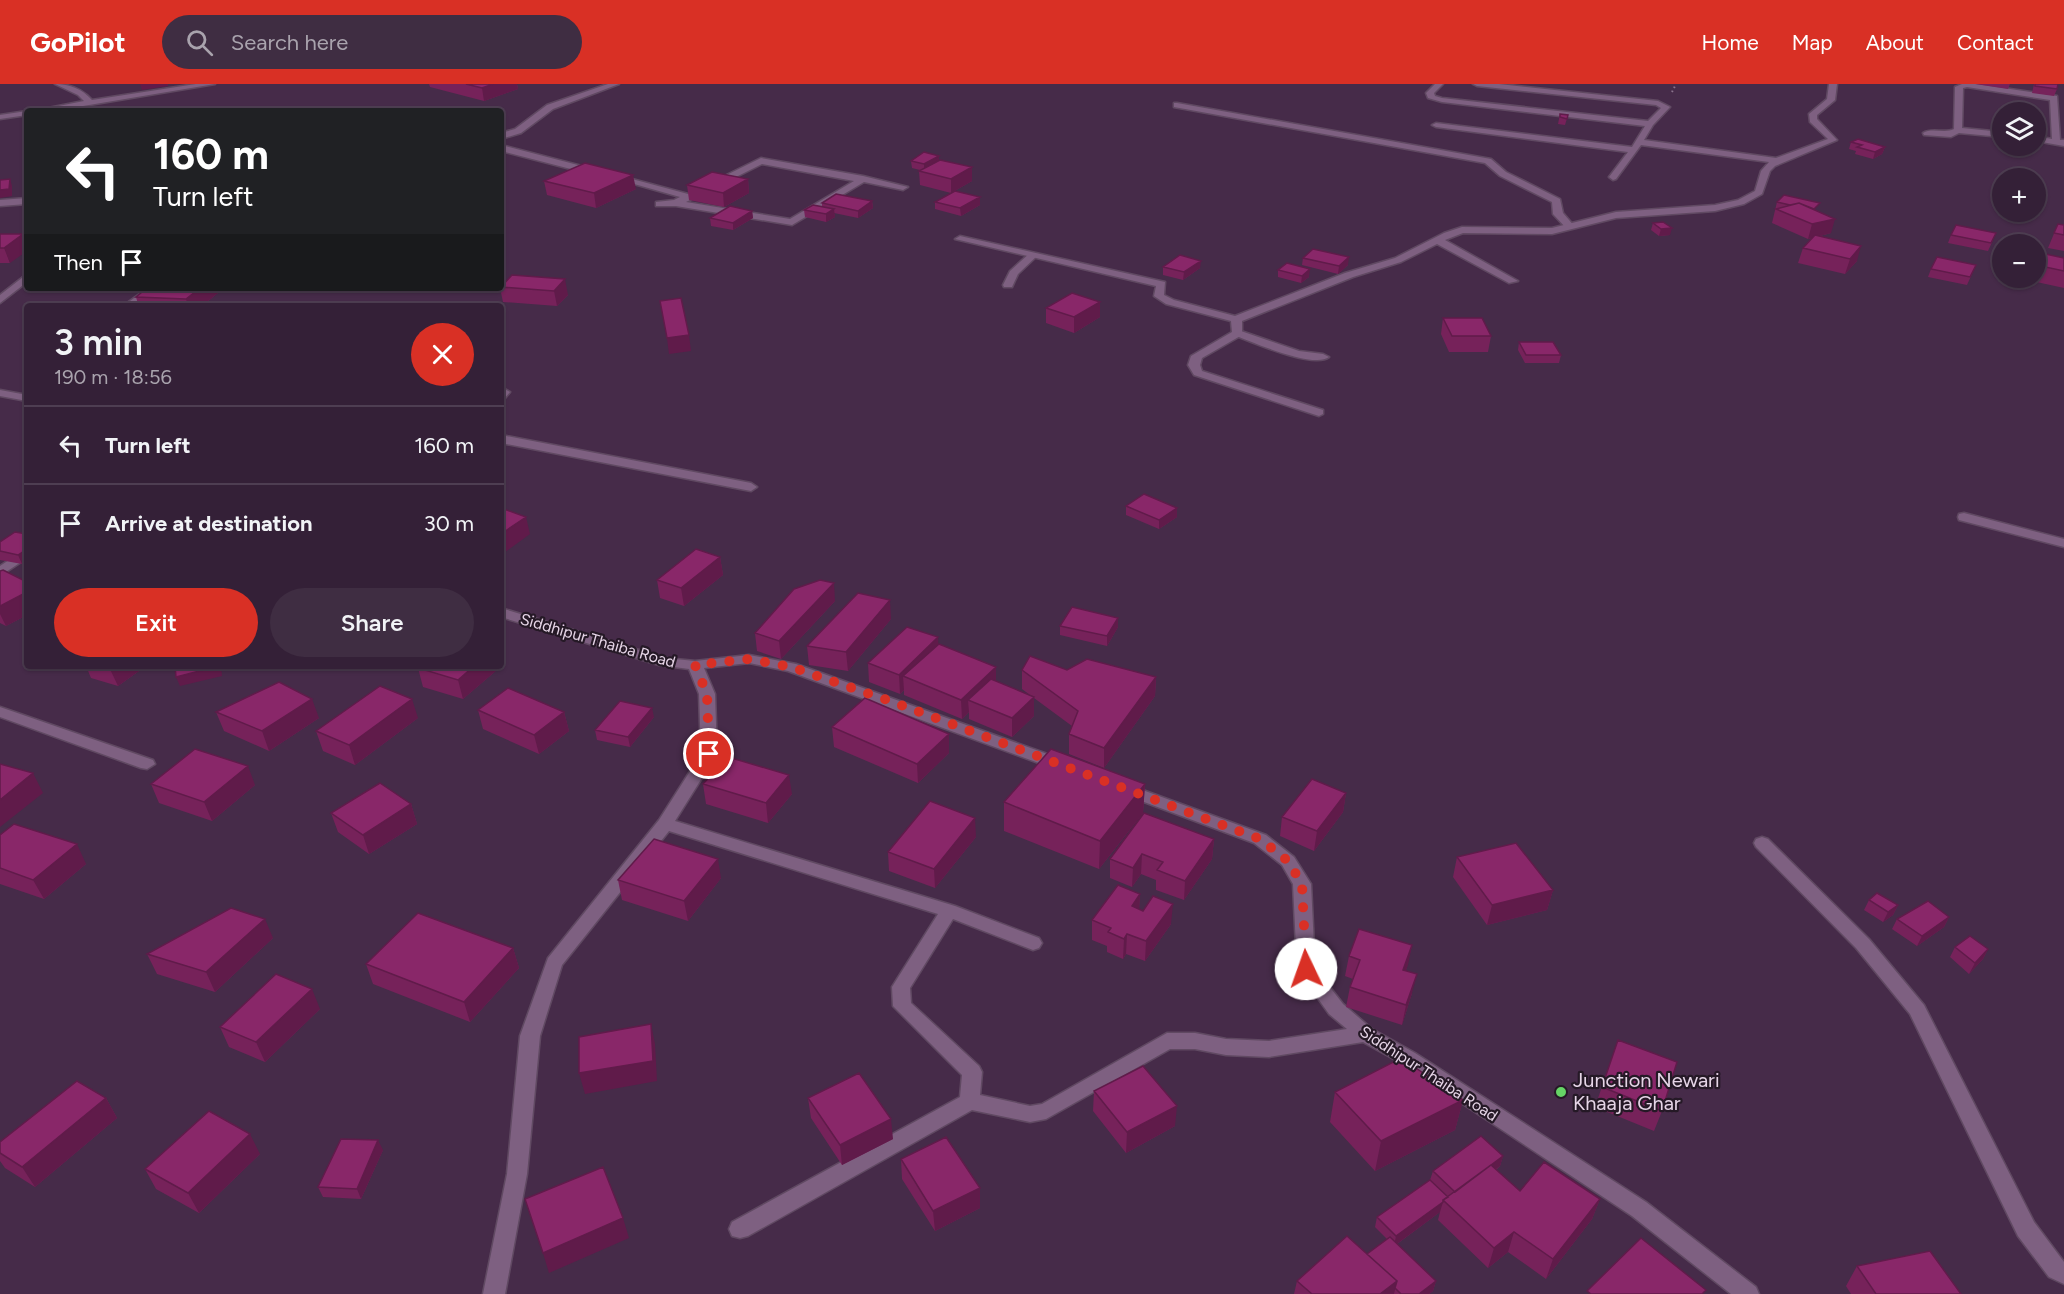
<!DOCTYPE html>
<html lang="en">
<head>
<meta charset="utf-8">
<style>
  body { margin:0; font-family:Figtree,sans-serif; background:#3f2d42; color:#f1f3f6; height:100vh; display:flex; flex-direction:column; font-size:22px; white-space:nowrap }
  * { box-sizing:border-box; margin:0 }
  p { font-size:20px; color:#a9a3ad }
  .icon { flex:none; width:33px; height:33px; fill:none; stroke:currentColor; stroke-width:2; stroke-linecap:round; stroke-linejoin:round }
  .map { position:relative; flex:1; overflow:hidden }
  .details { position:absolute; left:24px; top:219px; width:480px; height:366px; display:flex; flex-direction:column; background:#342037; border-radius:6px; box-shadow:0 2px 4px #0004,0 0 0 2px #4e3e52 }
  .details>* { flex:none }
  .guide { position:absolute; left:24px; top:24px; width:480px; height:183px; border-radius:6px; box-shadow:0 2px 4px #0004,0 0 0 2px #4e3e52; background:#202124; color:#fff; overflow:hidden }
  .tools { position:absolute; left:1992px; top:18px; display:grid; gap:12px }
  .tools a { display:grid; place-items:center; width:54px; height:54px; border-radius:50%; background:#342037; box-shadow:0 2px 4px #0004,0 0 0 2px #4e3e52; font-size:30px }
  .pin { position:absolute; display:grid; place-items:center; width:51px; height:51px; color:#fff; margin:-26px; border:3px solid #fff; border-radius:50%; box-shadow:0 2px 6px #0007 }
  .me { position:absolute; width:66px; margin:-33px; rotate:357deg; stroke-linejoin:round; filter:drop-shadow(0 0 4px #0008) }
  .turn { display:flex; align-items:center; gap:21px; height:126px; padding:0 30px; font-size:27px }
  .turn .icon { width:78px; height:78px; stroke-width:2.5 }
  .turn b { display:block; font-size:42px; line-height:51px }
  .then { display:flex; align-items:center; height:57px; padding:0 30px; background:#0003; gap:12px; font-size:22px }
  .round { display:grid; place-items:center; flex:none; width:63px; height:63px; border-radius:32px; background:#3f2d42 }
  .head { display:flex; align-items:center; justify-content:space-between; height:102px; padding:0 30px }
  h1 { font-size:36px; font-weight:600; line-height:45px }
  .action { display:flex; gap:12px; margin-top:auto; padding:12px 30px }
  .action a { flex:1; height:69px; border-radius:36px; background:#d93025; color:#fff; font-size:24px; font-weight:600; line-height:69px; text-align:center }
  .action a+a { background:#3f2d42; color:#f1f3f6 }
  ul { padding:0; list-style:none }
  li { display:flex; align-items:center; gap:18px; height:78px; padding:0 30px; border-top:2px solid #4e3e52 }
  li div { flex:1 }
  li b { display:block; font-size:22px }
  li em { font-style:normal }
  header { display:flex; align-items:center; gap:36px; box-sizing:border-box; height:84px; padding:0 30px; background:#d93025; color:#fff }
  header strong { font-size:28px }
  nav { display:flex; gap:33px; margin-inline-start:auto; font-size:21px }
  .search { width:420px; height:54px; background:#3f2d42; display:flex; align-items:center; gap:15px; box-sizing:border-box; padding:0 21px; border-radius:33px; color:#a9a3ad; font-size:22px }
  .map>svg:first-child { display:block }
</style>
</head>
<body>
<header>
<strong>GoPilot</strong>
<div class="search"><svg class="icon" aria-label="search" viewBox="0 0 24 24"><circle cx="10" cy="10" r="6"/><path d="M15 15l6 6"/></svg>Search here</div>
<nav><a>Home</a><a>Map</a><a>About</a><a>Contact</a></nav>
</header>
<div class="map">
<svg width="2064" height="1210" viewBox="0 0 2064 1210">
  <rect width="100%" height="100%" fill="#462b49"/>
  <g fill="none" stroke-linecap="round" stroke-linejoin="round">
    <g stroke="#604962" stroke-width="3">
      <path id="service" d="M1177,19L1491,75L1506,88L1560,115L1563,129L1575,143L1567,145L1553,130L1552,118L1500,92L1485,79L1174,23V19Z
        M1030,169L1038,171L1018,190L1012,203H1004L1003,201L1010,187Z
        M1238,246L1299,267L1323,270L1329,273C1314,285 1252,258 1234,251L1233,249Z"/>
    </g>
    <g stroke="#604962" stroke-width="3">
      <path id="minor" d="M55,0C70,0 82,5 92,16L196,0H215L53,27H33L84,17L78,11Z
        M608,0H619L553,25L521,49L501,55V49L515,45L547,21Z
        M1435,0H1443L1434,9L1435,12L1442,14L1648,37L1661,24L1656,21L1477,2L1473,0H1499L1658,17L1670,23L1653,41L1644,56L1776,74L1828,55L1810,38L1809,30L1827,15L1829,0H1837L1835,16L1817,31V35L1837,56L1775,82L1770,87L1762,110L1744,120L1715,127L1616,134L1552,150L1463,149L1445,156L1518,197L1509,199L1437,160L1401,178L1353,193L1242,237V251L1202,274L1200,281L1202,287L1323,326V330L1319,332L1194,291L1188,281L1191,272L1232,248L1231,237L1166,220L1154,212L1156,202L955,155L960,152L1165,198L1164,211L1174,216L1235,232L1345,189L1395,174L1444,149L1462,143L1552,144L1616,128L1715,121L1738,116L1755,107L1761,87L1769,78L1641,61L1616,95L1613,96L1609,93L1628,68L1436,43L1432,41L1436,39L1632,63L1645,42L1442,18L1428,14L1426,9Z
        M1962,0H1976L2057,12L2060,56H2064V62L2036,57V52L2052,55L2050,16L1967,3L1963,4L1962,44L2002,48V53L1959,49L1951,53L1924,51L1923,49C1932,43 1944,50 1954,45L1955,3Z
        M27,27V31L0,35V31Z
        M501,61L597,86L598,88L594,91L501,67Z
        M761,74L863,92L908,103L903,106L864,98L792,141L676,122H656V118L674,116L680,113L613,94L617,91L688,110ZM762,80L854,97L790,135L686,118Z
        M27,114V120L0,122V116Z
        M27,190V198L0,219V211Z
        M148,204H160L135,222H123Z
        M501,303L510,308L505,314L501,315Z
        M0,306L27,311V317L0,312Z
        M501,351L751,399L757,403L751,407L501,359Z
        M1964,429L2064,455V463L1959,436L1958,433L1959,430Z
        M27,464V474L0,492V482Z
        M501,524L665,574L695,577L749,571L796,580L1067,677L1069,681L1067,685H1055L788,587L749,579L704,584L715,610L717,670L675,737L955,822L1039,854L1042,859L1039,864L1033,866L953,835L910,904L911,919L979,982L982,988L980,1011L1030,1022L1042,1020L1167,949H1195L1226,955L1269,957L1347,945L1329,930L1297,885L1293,800L1282,781L1254,759L1120,709L1118,705L1120,701L1126,700L1266,751L1294,773L1311,800L1315,884L1343,920L1372,945L1415,969L1646,1118L1756,1203L1759,1210H1731L1632,1132L1401,979L1363,958L1269,973L1226,971L1195,965H1170L1046,1035L1030,1038L972,1026L748,1152L740,1154L732,1152L729,1145L732,1138L960,1013L962,991L893,922L892,903L938,830L669,747L562,881L540,952L527,1090L505,1210H483L507,1090L520,952L548,874L659,736L701,670L699,610L689,585L659,581L501,533Z
        M0,623L153,676L155,680L147,685L141,684L0,633Z
        M1762,753L1768,755L1869,855L1924,921L2034,1138L2064,1178V1200L2049,1193L2018,1152L1910,930L1856,864L1756,763L1754,759L1756,755Z"/>
    </g>
    <path stroke="#8b748d" stroke-width="2" stroke-dasharray="1.5 3" stroke-linecap="butt" d="M1672,8L1676,0"/>
    <use href="#service" fill="#7e6081" fill-rule="evenodd"/>
    <use href="#minor" fill="#7e6081" fill-rule="evenodd"/>
  </g>
  <path fill="#76225a" d="M429,0H517L518,5L484,17L430,3Z
    M1975,0H2010L2008,5Z
    M2034,0H2054L2057,5L2054,12L2032,9Z
    M1560,30L1568,31L1565,41L1558,40Z
    M1851,58L1885,63L1882,70L1873,75L1855,70L1856,67L1849,65Z
    M939,72V76L972,83V97L951,109L920,101L919,87L920,86L912,84L911,77Z
    M748,95L749,109L724,123L689,116L687,101Z
    M544,97L636,105L596,124L547,111Z
    M980,113V121L961,132L935,125V118Z
    M872,117L873,124L858,134L834,129L835,133L826,138L805,133L804,126L822,123V119Z
    M1777,118L1817,127L1831,149L1820,152L1857,177L1845,190L1798,179L1803,164L1812,154L1808,155L1772,139Z
    M752,127L753,134L733,146L711,142L710,134Z
    M1653,139L1670,151L1659,152L1651,146Z
    M2058,140L2064,141V167L2048,164Z
    M0,150L10,179H0Z
    M1951,151L1993,156L1988,167L1948,159Z
    M2036,168L2064,174V204L2018,194H2036Z
    M1303,174L1348,181L1338,190L1302,181Z
    M1976,181L1967,201L1928,193L1931,185Z
    M1163,183L1200,184L1183,196L1163,191Z
    M1278,186L1309,193L1301,199L1278,193Z
    M512,191L568,211L557,222L503,218L500,204L501,202Z
    M224,204L202,222H128L138,220L136,213Z
    M1100,218V233L1074,249L1046,239V224Z
    M1443,234L1491,252L1488,268H1449L1441,250Z
    M1519,258L1561,271L1559,279H1525L1518,266Z
    M1126,422L1177,433L1159,445L1126,431Z
    M27,450V476L22,480L0,476V458Z
    M720,473L723,491L684,522L660,514L657,496Z
    M0,487L27,498V531L6,542L0,539Z
    M835,517L781,575L757,567L755,549Z
    M1118,534V543L1107,562L1060,551V542Z
    M891,535L848,587L809,581L807,562Z
    M938,561L996,597L1030,611L1022,605V586H1067L1156,593L1155,612L1104,684L1069,670V650L1072,642L1034,614V632L1012,653L969,635V628L962,635L904,611V606L900,610L869,598L868,579Z
    M86,582H146L118,602L91,594Z
    M420,582H497L498,585L463,615L423,603L418,584Z
    M478,626L564,628L569,647L539,670L483,645Z
    M216,628L319,634L269,667L224,647Z
    M654,633L630,663L597,656L595,646Z
    M418,634L355,681L323,667L316,647Z
    M832,643L949,650V669L918,699L834,663Z
    M151,700L255,701L212,737L159,719Z
    M703,700L792,710L768,739L706,720Z
    M1145,700L1143,729L1099,785L1004,747V718Z
    M1346,709L1343,728L1314,767L1280,752L1282,733Z
    M411,720L417,740L369,770L338,748L331,729Z
    M0,751L86,780L44,815L0,800Z
    M976,753L935,804L889,787L888,768Z
    M1214,755L1212,775L1184,816L1156,806V796L1141,790L1132,803L1110,794V775Z
    M1457,773L1553,806L1547,826L1487,841L1453,793Z
    M721,794L688,837L622,816L618,796Z
    M1140,810L1139,825L1171,840L1145,877L1126,870L1123,875L1107,868V862L1092,856V836Z
    M1869,816L1898,821L1893,831L1883,838L1864,826Z
    M1949,833L1944,843L1917,862L1892,845L1897,835Z
    M273,854L215,908L157,890L147,870Z
    M1412,861L1406,886L1412,909L1402,941L1346,923L1350,903L1353,895L1345,892L1349,872Z
    M1955,863L1988,865L1983,875L1969,890L1950,873Z
    M513,864L519,884L470,938L373,900L366,880Z
    M320,925L265,978L229,963L220,943Z
    M1618,956L1662,1027L1654,1047L1595,1023Z
    M1094,1007L1175,1042L1126,1069L1093,1027Z
    M1335,1008L1463,1016L1455,1046L1375,1087L1330,1038Z
    M106,1014L117,1034L35,1103L5,1084L0,1077V1058Z
    M808,1014L893,1055L842,1081L811,1034Z
    M383,1066L361,1115L323,1113L318,1103Z
    M260,1070L199,1129L156,1105L145,1085Z
    M1503,1072L1500,1082L1496,1086L1520,1107L1600,1115L1592,1135L1546,1195L1508,1168L1488,1184L1438,1136L1440,1128L1397,1160L1436,1197L1433,1207L1429,1210H1294L1297,1197L1367,1170L1387,1155L1375,1143L1377,1133L1430,1096L1433,1087Z
    M901,1075L980,1104V1124L935,1147L902,1095Z
    M1857,1182L1961,1210H1851L1846,1202Z"/>
  <path fill="#601b4a" d="M140,0H168V2L142,6Z
    M493,0H517L518,5L484,17L482,4Z
    M1885,63L1882,70L1873,75L1875,68Z
    M939,72V79L924,87V80Z
    M972,83V97L951,109V95Z
    M633,91L636,105L596,124L594,109Z
    M10,95L12,102V112L0,114V106Z
    M748,95L749,109L724,123L723,109Z
    M980,113V121L961,132L960,124Z
    M872,117L873,124L858,134V127Z
    M834,125L835,133L826,138V130Z
    M752,127L753,134L733,146V139Z
    M1835,135L1831,149L1808,155L1812,140Z
    M1672,144L1670,151L1659,152L1661,145Z
    M23,150L27,160V167L10,179L4,164Z
    M1861,162L1857,177L1845,190L1850,175Z
    M1349,173L1348,181L1338,190L1339,182Z
    M1201,177L1200,184L1183,196L1184,188Z
    M1310,185L1309,193L1301,199L1302,192Z
    M565,195L568,211L557,222L554,207Z
    M200,204H224L202,222H188L186,215Z
    M1100,218V233L1074,249V233Z
    M689,251L691,267L669,270L667,254Z
    M1177,424V433L1159,445V436Z
    M526,433L530,450L501,471V450Z
    M27,465V476L22,480L18,471Z
    M720,473L723,491L684,522L681,504Z
    M834,499L835,517L781,575L779,557Z
    M27,508V531L6,542L0,530V522Z
    M890,516L891,535L848,587L846,568Z
    M1118,534V543L1107,562V552Z
    M938,553L939,572L903,592L904,606L900,610L899,591Z
    M111,582H146L118,602L109,583Z
    M219,582H221L222,592L180,602L176,593Z
    M474,582H497L498,585L463,615L458,596Z
    M996,583V602L968,616L969,628L962,635L961,616Z
    M1156,593L1155,612L1104,684V664Z
    M1034,613V632L1012,653V634Z
    M312,615L319,634L269,667L262,647Z
    M412,615L418,634L355,681L349,661Z
    M652,624L654,633L630,663L628,653Z
    M564,628L569,647L539,670L534,651Z
    M949,650V669L918,699L917,680Z
    M248,682L255,701L212,737L204,718Z
    M33,689L43,709L0,743V716Z
    M789,691L792,710L768,739L766,719Z
    M1145,700L1143,729L1099,785L1100,757Z
    M1346,709L1343,728L1314,767L1317,747Z
    M411,720L417,740L369,770L363,751Z
    M975,734L976,753L935,804L934,785Z
    M1214,755L1212,775L1184,816L1185,797Z
    M77,760L86,780L44,815L33,796Z
    M1142,770L1141,790L1132,803L1133,784Z
    M718,775L721,794L688,837L684,817Z
    M1553,806L1547,826L1487,841L1492,821Z
    M1140,810L1139,830L1132,822Z
    M1173,820L1171,840L1145,877L1146,857Z
    M1898,821L1893,831L1883,838L1888,828Z
    M1949,833L1944,843L1917,862L1922,852Z
    M265,835L273,854L215,908L206,888Z
    M1127,850L1126,870L1123,875L1124,855Z
    M1412,861L1408,881L1399,906L1403,886Z
    M513,864L519,884L470,938L464,918Z
    M1988,865L1983,875L1969,890L1975,879Z
    M1417,890L1412,909L1402,941L1406,921Z
    M312,905L320,925L265,978L256,958Z
    M651,940L655,960L657,997L585,1010L579,989Z
    M106,1014L117,1034L35,1103L22,1083Z
    M1463,1016L1455,1046L1375,1087L1381,1057Z
    M1177,1022L1175,1042L1126,1069L1127,1048Z
    M891,1035L893,1055L842,1081L840,1061Z
    M250,1050L260,1070L199,1129L188,1109Z
    M378,1056L383,1066L361,1115L357,1105Z
    M1503,1072L1500,1082L1452,1118L1455,1108Z
    M980,1104V1124L935,1147L933,1127Z
    M1600,1115L1592,1135L1546,1195L1553,1175Z
    M1443,1118L1440,1128L1394,1162L1396,1152Z
    M623,1134L629,1154L549,1189L543,1169Z
    M1514,1148L1508,1168L1488,1184L1494,1164Z
    M1397,1197L1394,1210H1380Z
    M1436,1197L1433,1207L1429,1210H1419Z"/>
  <path fill="#892769" stroke="#601b4a" stroke-width="1.5" d="M466,0H493L482,4Z
    M2035,0H2058L2057,5L2035,2Z
    M1560,30L1568,31L1567,35L1560,33Z
    M1858,55L1885,63L1875,68L1857,63L1862,61L1851,58Z
    M924,68L939,72L924,80L911,77Z
    M940,76L972,83L951,95L919,87Z
    M585,79L633,91L594,109L544,97Z
    M712,88L748,95L723,109L687,101Z
    M10,95L9,105L0,106V96Z
    M955,107L980,113L960,124L935,118Z
    M836,110L872,117L858,127L822,119Z
    M1784,111L1820,119L1814,125L1799,119L1790,121L1777,118Z
    M1799,119L1835,135L1812,140L1776,125Z
    M813,121L834,125L826,130L804,126Z
    M730,122L752,127L733,139L710,134Z
    M1663,138L1672,144L1661,145L1653,139Z
    M2058,140L2064,141V151L2054,149Z
    M1956,141L1996,149L1991,159L1951,151Z
    M0,150H23L4,164H0Z
    M1815,151L1861,162L1850,175L1803,164Z
    M1313,165L1349,173L1339,182L1303,174Z
    M2036,168L2064,174V187L2036,181Z
    M1180,171L1201,177L1184,188L1163,183Z
    M1937,173L1976,181L1970,193L1931,185Z
    M1287,179L1310,185L1302,192L1278,186Z
    M512,191L565,195L554,207L501,203Z
    M147,204H200L186,215L136,213Z
    M1072,209L1100,218L1074,233L1046,224Z
    M681,214L689,251L667,254L660,217Z
    M131,220L156,222H128Z
    M1443,234H1482L1491,252H1452Z
    M1519,258H1553L1561,271H1526Z
    M1144,410L1177,424L1159,436L1126,422Z
    M501,424L526,433L501,450Z
    M15,448L27,450V465L18,471L0,467V458Z
    M696,465L720,473L681,504L657,496Z
    M3,486L27,498V508L0,522V487Z
    M820,496L834,499L779,557L755,549L794,505Z
    M858,509L890,516L846,568L807,562Z
    M1072,523L1118,534L1107,552L1060,542Z
    M907,543L938,553L899,591L868,579Z
    M939,560L996,583L961,616L903,592Z
    M1030,572L1067,586L1087,575L1156,593L1104,664L1069,650L1078,627L1022,586Z
    M175,582H219L176,593Z
    M420,582H474L458,596L418,584Z
    M991,595L1034,613L1012,634L968,616Z
    M279,598L312,615L262,647L216,628Z
    M380,602L412,615L349,661L316,647Z
    M508,604L564,628L534,651L478,626Z
    M865,614L949,650L917,680L832,643Z
    M620,617L652,624L628,653L595,646Z
    M195,665L248,682L204,718L151,700Z
    M1051,665L1145,700L1100,757L1004,718Z
    M728,673L789,691L766,719L703,700Z
    M0,680L33,689L0,716Z
    M1312,695L1346,709L1317,747L1282,733Z
    M380,699L411,720L363,751L331,729Z
    M930,717L975,734L934,785L888,768Z
    M1144,729L1214,755L1185,797L1157,786L1163,778L1142,770L1133,784L1110,775Z
    M14,740L77,760L33,796L0,784V751Z
    M654,755L718,775L684,817L618,796Z
    M1516,759L1553,806L1492,821L1457,773Z
    M1118,801L1140,810L1132,822L1143,827L1153,812L1173,820L1146,857L1127,850L1124,855L1108,848L1111,844L1092,836Z
    M1877,809L1898,821L1888,828L1869,816Z
    M1928,817L1949,833L1922,852L1897,835Z
    M231,824L265,835L206,888L147,870Z
    M418,829L513,864L464,918L366,880Z
    M1359,845L1412,861L1403,886L1417,890L1406,921L1350,903L1360,876L1349,872Z
    M1970,852L1988,865L1975,879L1955,863Z
    M276,890L312,905L256,958L220,943Z
    M651,940L653,977L579,989V953Z
    M1618,956L1677,978L1662,1027L1602,1003Z
    M1401,974L1463,1016L1381,1057L1335,1008Z
    M1143,982L1177,1022L1127,1048L1094,1007Z
    M859,989L891,1035L840,1061L808,1014Z
    M77,997L106,1014L22,1083L0,1069V1058Z
    M209,1027L250,1050L188,1109L145,1085Z
    M1481,1052L1503,1072L1455,1108L1433,1087Z
    M946,1053L980,1104L933,1127L901,1075Z
    M341,1055L378,1056L357,1105L318,1103Z
    M1544,1078L1600,1115L1553,1175L1514,1148L1494,1164L1443,1116L1491,1081L1520,1107Z
    M603,1083L623,1134L543,1169L525,1115Z
    M1430,1096L1448,1113L1443,1116V1118L1396,1152L1377,1133Z
    M1347,1152L1397,1197L1380,1210H1312L1297,1197Z
    M1390,1153L1436,1197L1419,1210H1401L1395,1204L1397,1197L1367,1170Z
    M1641,1154L1706,1206L1702,1210H1591L1587,1207Z
    M1930,1167L1961,1210H1876L1857,1182Z"/>
  <g fill="none" stroke-linecap="round" stroke-linejoin="round">
    <path stroke="#d93025" stroke-width="10" stroke-dasharray="0 18" d="M709,670L707,610L695,581L749,575L791,583L890,617L1260,755L1288,777L1302,800L1306,885"/>
  </g>
  <circle fill="#66d466" stroke="#251926" stroke-width="2" cx="1561" cy="1008" r="6"/>
  <g text-anchor="middle" stroke-width="4.5" stroke-linejoin="round" paint-order="stroke">
    <g font-size="16" fill="#e6d5e7" stroke="#251926">
      <text transform="translate(598 556) rotate(16)" y="6">Siddhipur Thaiba Road</text>
      <text transform="translate(1429 989) rotate(33)" y="6">Siddhipur Thaiba Road</text>
    </g>
    <g font-size="20" fill="#e6d5e7" stroke="#251926" text-anchor="start">
      <text x="1573" y="1003">Junction Newari<tspan x="1573" dy="23">Khaaja Ghar</tspan></text>
    </g>
  </g>
</svg>
<div class="tools">
<a><svg class="icon" aria-label="layers" viewBox="0 0 24 24"><path d="M12 4l9 5-9 5-9-5zM3 14l9 5 9-5"/></svg></a>
<a>+</a>
<a>−</a>
</div>
<div class="pin" style="left:709px;top:670px;background:#d93025"><svg class="icon" aria-label="arrive" viewBox="0 0 24 24"><path d="M6 21V4h12l-3 4 3 4H6"/></svg></div>
<svg class="me" style="left:1306px;top:885px" viewBox="-20 -20 40 40"><circle r="19" fill="#fff"/><path d="M0-13L10 11 0 6-10 11z" fill="#d93025"/></svg>
<div class="guide">
<div class="turn"><svg class="icon" aria-label="left" viewBox="0 0 24 24"><path d="M17 20v-9H6M10 6l-5 5 5 5"/></svg><div><b>160 m</b>Turn left</div></div>
<div class="then">Then<svg class="icon" aria-label="arrive" viewBox="0 0 24 24"><path d="M6 21V4h12l-3 4 3 4H6"/></svg></div>
</div>
<section class="details">
<div class="head"><div><h1>3 min</h1><p>190 m · 18:56</p></div><a class="round" style="background:#d93025;color:#fff"><svg class="icon" aria-label="close" viewBox="0 0 24 24"><path d="M6 6l12 12M18 6L6 18"/></svg></a></div>
<ul>
<li><svg class="icon" aria-label="left" viewBox="0 0 24 24"><path d="M17 20v-9H6M10 6l-5 5 5 5"/></svg><div><b>Turn left</b></div><em>160 m</em></li>
<li><svg class="icon" aria-label="arrive" viewBox="0 0 24 24"><path d="M6 21V4h12l-3 4 3 4H6"/></svg><div><b>Arrive at destination</b></div><em>30 m</em></li>
</ul>
<div class="action"><a>Exit</a><a>Share</a></div>
</section>
</div>
</body>
</html>
